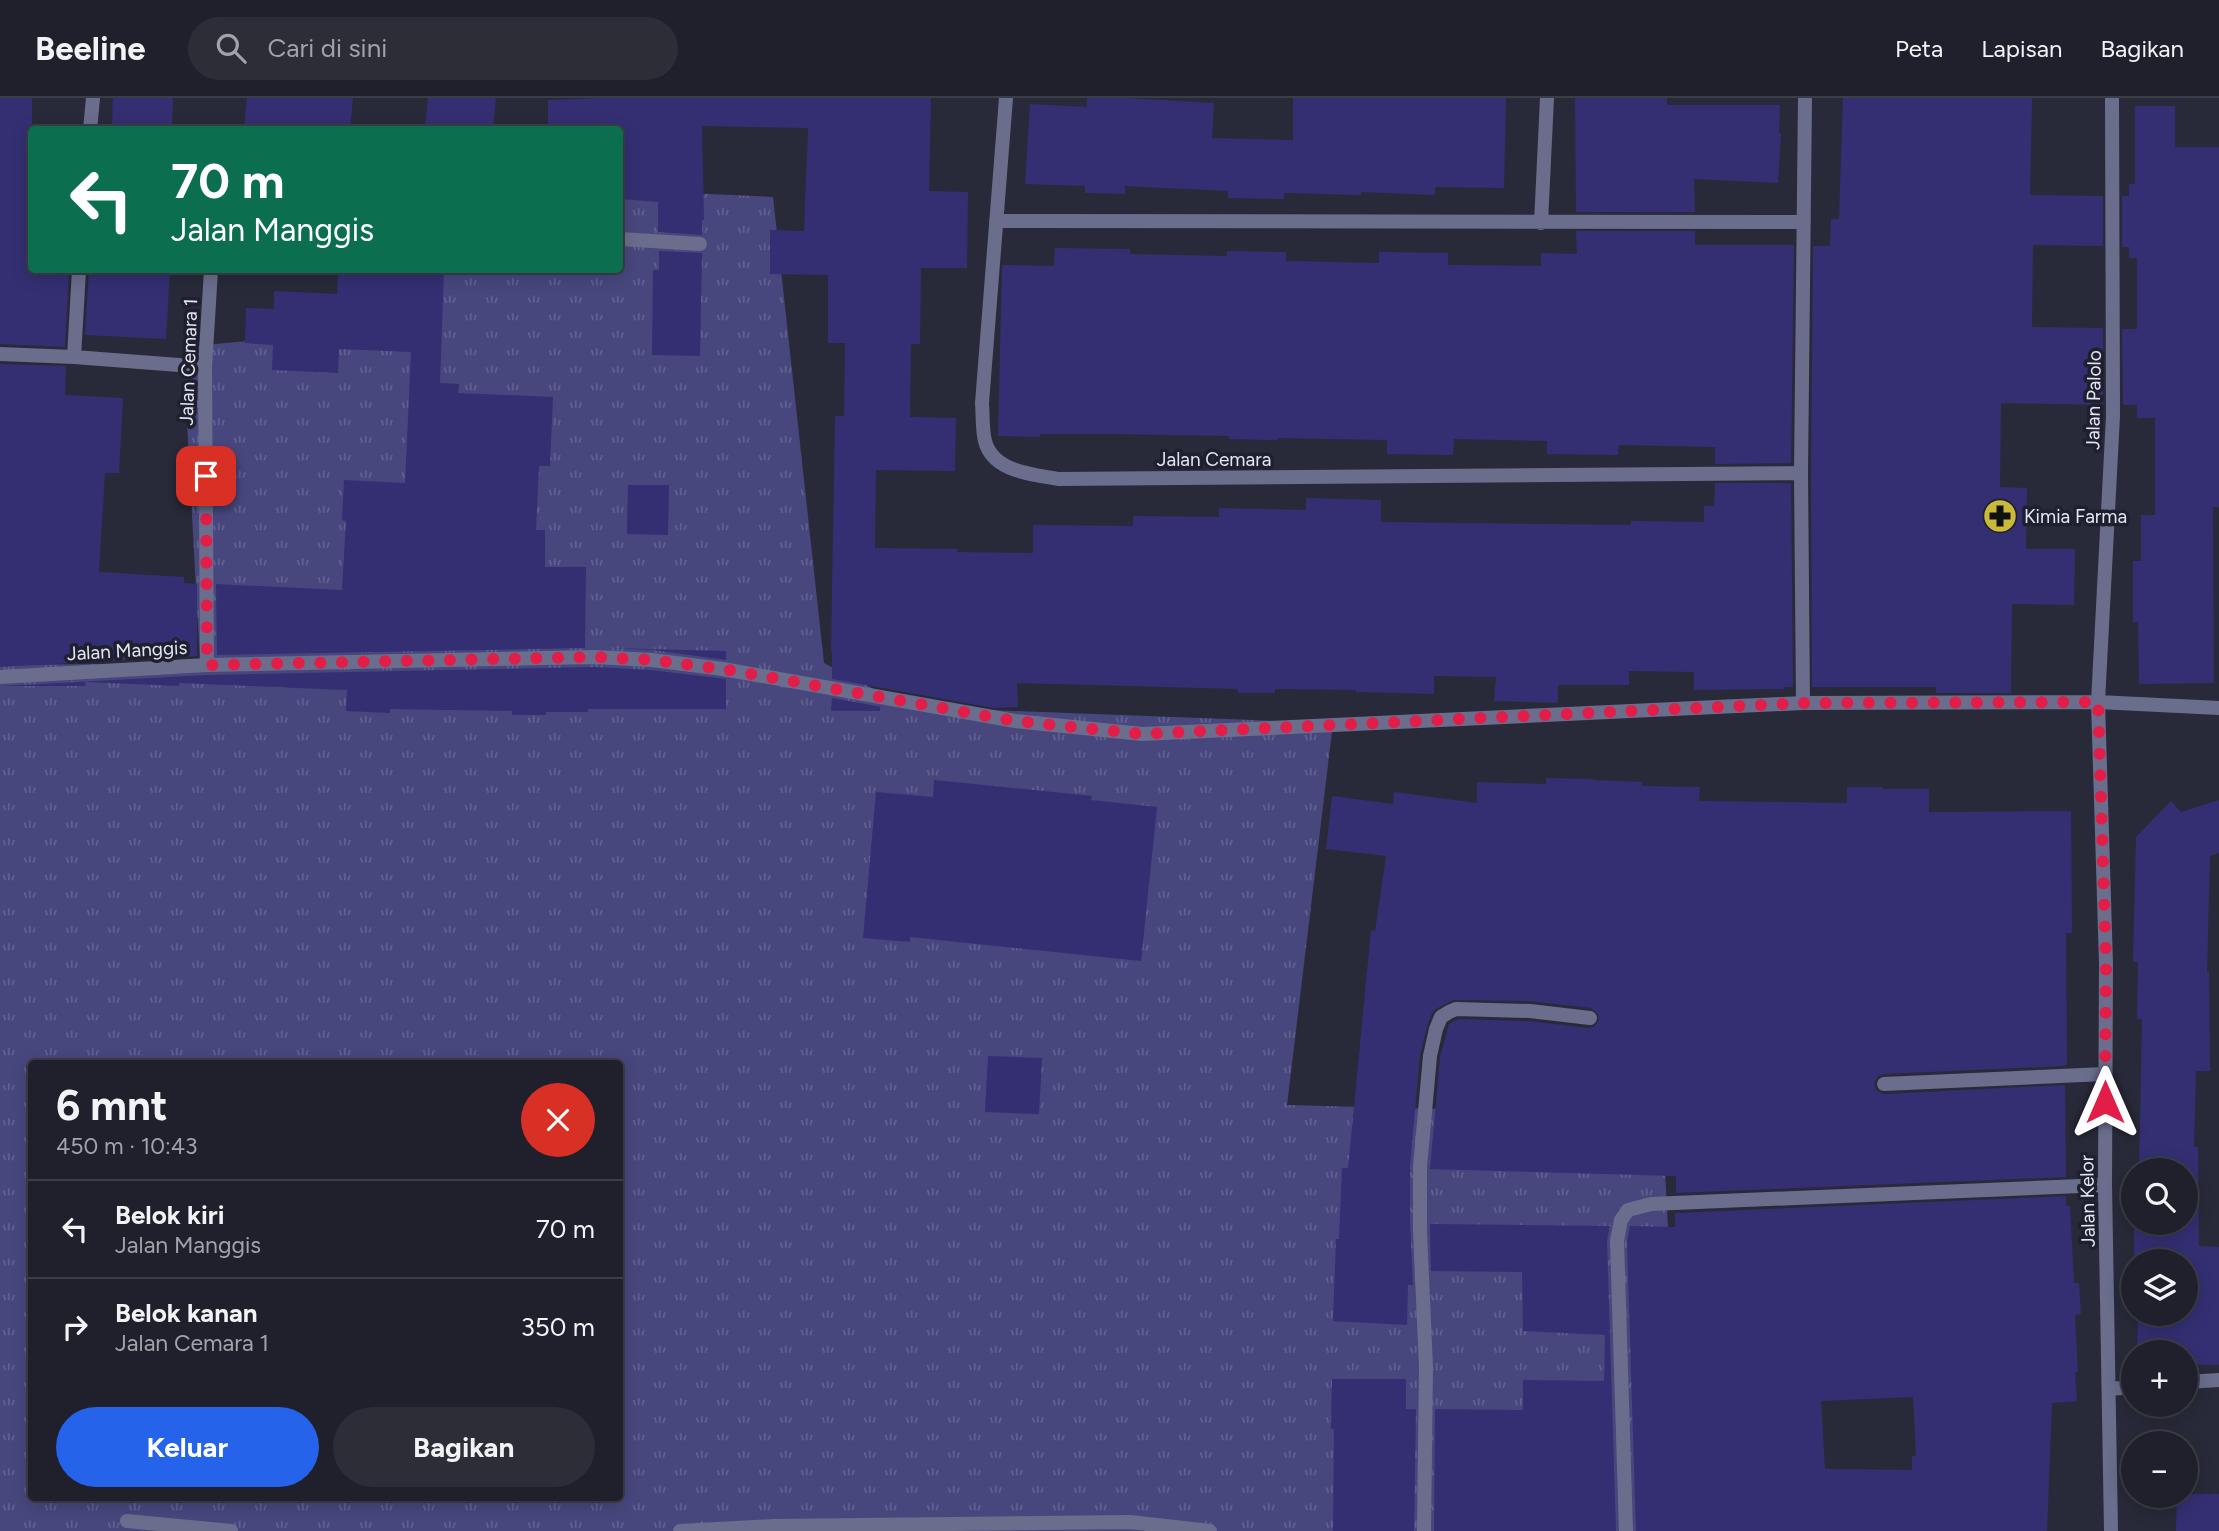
<!DOCTYPE html>
<html lang="id">
<head>
<meta charset="utf-8">
<style>
  body { margin:0; font-family:Figtree,sans-serif; background:#2c2d37; color:#f1f3f6; height:100vh; display:flex; flex-direction:column; font-size:26px; white-space:nowrap }
  * { box-sizing:border-box; margin:0 }
  p { font-size:23px; color:#a1a3a9 }
  .icon { flex:none; width:38px; height:38px; fill:none; stroke:currentColor; stroke-width:2; stroke-linecap:round; stroke-linejoin:round }
  .map { position:relative; flex:1; overflow:hidden }
  .drawer { position:absolute; left:28px; top:962px; width:595px; height:441px; display:flex; flex-direction:column; background:#1f202b; border-radius:7px; box-shadow:0 4px 18px #0003,0 0 0 2px #3c3e47 }
  .drawer>* { flex:none }
  .hud { position:absolute; left:28px; top:28px; width:595px; height:147px; border-radius:7px; box-shadow:0 4px 18px #0003,0 0 0 2px #3c3e47; background:#0b6e4f; color:#fff; overflow:hidden }
  .fabs { position:absolute; left:2121px; top:1060px; display:grid; gap:14px }
  .fabs a { display:grid; place-items:center; width:77px; height:77px; border-radius:50%; background:#1f202b; box-shadow:0 4px 18px #0003,0 0 0 2px #3c3e47; font-size:35px }
  .pin { position:absolute; display:grid; place-items:center; width:60px; height:60px; color:#fff; margin:-30px; border-radius:14px; box-shadow:0 4px 10px #0006 }
  .me { position:absolute; width:77px; margin:-38px; rotate:0deg; stroke-linejoin:round; filter:drop-shadow(0 0 5px #0008) }
  .turn { display:flex; align-items:center; gap:24px; height:147px; padding:0 28px; font-size:32px }
  .turn .icon { width:91px; height:91px; stroke-width:2.5 }
  .turn b { display:block; font-size:49px; line-height:60px }
  .round { display:grid; place-items:center; flex:none; width:74px; height:74px; border-radius:37px; background:#2c2d37 }
  .overview { display:flex; align-items:center; justify-content:space-between; height:119px; padding:0 28px }
  h1 { font-size:42px; font-weight:700; line-height:52px }
  .action { display:flex; gap:14px; margin-top:auto; padding:14px 28px }
  .action a { flex:1; height:80px; border-radius:42px; background:#2563eb; color:#fff; font-size:28px; font-weight:700; line-height:80px; text-align:center }
  .action a+a { background:#2c2d37; color:#f1f3f6 }
  ul { padding:0; list-style:none }
  li { display:flex; align-items:center; gap:21px; height:98px; padding:0 28px; border-top:2px solid #3c3e47 }
  li div { flex:1 }
  li b { display:block; font-size:26px }
  li em { font-style:normal }
  header { display:flex; align-items:center; gap:42px; box-sizing:border-box; height:98px; padding:0 35px; background:#1f202b; border-bottom:2px solid #3c3e47 }
  header strong { font-size:33px }
  nav { display:flex; gap:38px; margin-inline-start:auto; font-size:24px }
  .search { width:490px; height:63px; background:#2c2d37; display:flex; align-items:center; gap:18px; box-sizing:border-box; padding:0 24px; border-radius:38px; color:#a1a3a9; font-size:26px }
  .map>svg:first-child { display:block }
</style>
</head>
<body>
<header>
<strong>Beeline</strong>
<div class="search"><svg class="icon" aria-label="search" viewBox="0 0 24 24"><circle cx="10" cy="10" r="6"/><path d="M15 15l6 6"/></svg>Cari di sini</div>
<nav><a>Peta</a><a>Lapisan</a><a>Bagikan</a></nav>
</header>
<div class="map">
<svg width="2219" height="1433" viewBox="0 0 2219 1433">
  <defs>
    <pattern id="grass-tufts" width="24" height="20" patternUnits="userSpaceOnUse" patternTransform="scale(1.75)"><rect width="24" height="20" fill="#47477e"/><path d="M3 7l-1-3M5 7V3M7 7l1-3M15 17l-1-3M17 17v-4M19 17l1-3" fill="none" stroke="#616191"/></pattern>
  </defs>
  <rect width="100%" height="100%" fill="#292a39"/>
  <path fill="url(#grass-tufts)" fill-rule="evenodd" d="M620,92L773,99L824,565L908,609L1333,625L1287,1007L1662,1017L1684,1433H0V567L200,565L183,249L370,232L440,180L442,172H620ZM32,966H620V1400H32Z"/>
  <path fill="#342f72" fill-rule="evenodd" d="M0,0H32V172H69L65,249L0,246Z
    M113,0H173L172,32H112Z
    M247,0H353L350,32H244Z
    M428,0H496L493,32H425Z
    M600,0H931L929,93L968,94L967,170H921L920,246H911L910,319L956,320L955,373L876,372L875,450L957,451V454L1033,455V427L1133,428V418L1219,419V410L1306,412V400L1381,402V424L1631,427V423L1704,424V408H1714L1715,385H1791L1793,589H1784V591L1694,592V574L1629,573V587H1558V605L1494,603L1496,579L1434,578V596L1356,594V592L1275,591V595H1238V591L1017,585L1018,609L994,610L832,581V553H831L835,318H844L845,245H828V177L770,176V132L804,133L808,30L702,28L704,122H702V137L658,134V104L620,101V32H548V2Z
    M1087,0H1127L1214,5L1212,40L1293,42V0H1506L1504,90L1435,89V97L1361,94V97L1284,95V101L1228,100V93L1125,88V96L1085,95V88L1025,86L1030,6L1087,9Z
    M1575,0H1667V7H1780L1779,35H1781L1778,85L1694,81L1695,114H1576Z
    M1843,0H2032L2030,97L2103,98V148L2033,147L2032,229L2103,230V307L2001,305L2000,389L2027,390L2026,451H2075L2074,507L2012,506L2011,595H1936V589H1812L1811,375L1813,148H1830L1831,121H1839Z
    M2135,8H2175V49H2219V409H2213L2214,585L2139,586L2138,524H2133V463H2141V417H2155V320H2137V307H2123L2122,231H2137V160H2129V149H2122V98H2129V86H2135Z
    M1576,133H1695V147H1794L1791,365L1715,366V349L1619,347L1618,357L1547,356V343L1454,341L1453,357L1387,356V342L1278,340V342L1229,341V338L1118,336H1040V339L998,338L1002,167L1054,168L1055,150L1130,151V156L1227,158V153L1286,154V163L1379,165V154L1448,155V167L1541,168V155L1577,156Z
    M659,153L702,155L700,258L652,257L653,172H659Z
    M89,172H170L166,241L85,237Z
    M338,172H444L440,285L459,286L458,295L553,299L550,368H539L536,432H545V469H586L585,550L217,557L216,486L342,492L346,423L342,422L344,382L405,385L411,254L339,251L338,275L272,272L273,247L245,245L246,210L274,211V193L337,196Z
    M0,266L66,268L65,297L123,300L119,375H105L99,474L184,479V485L197,486V558L0,569Z
    M628,387H669L668,437L627,436Z
    M608,550L726,553V562L653,552Z
    M594,569L651,572L726,581V611H588V614H546V617H512V613L390,611V615L346,613L347,592L179,585V588L85,584L86,588H3L207,577Z
    M832,600L882,609H880V613H831Z
    M1546,680L1593,681V682L1642,684V688L1700,689L1699,703L1847,705V689H1883V691H1929V714L2071,713L2072,835H2066L2067,966L2064,968L1884,976L1878,978L1874,986L1876,992L1884,996L2065,987L2066,1079L1676,1095V1078L1430,1071L1440,959L1449,926L1458,921L1529,923L1589,930L1594,928L1599,922L1598,916L1591,910L1530,903L1453,902L1436,911L1432,915L1427,929L1420,957L1410,1068V1126L1413,1187H1408L1407,1227L1333,1223L1336,1141H1339L1342,1070H1348L1371,832L1375,833L1386,758L1326,751L1332,698L1393,706L1394,694L1477,705V684L1546,686Z
    M934,682L1092,698L1091,702L1157,709L1141,863L910,839V844L863,840L876,694L933,699Z
    M2219,702V755L2210,758L2207,874H2209L2210,973H2196L2194,1049H2198L2199,1148L2219,1149V1267H2186V1255H2137L2138,1216H2186V1164H2134V1125H2186V1073H2139L2142,921H2137L2138,864H2133L2136,739L2171,703L2181,714Z
    M988,958L1042,960L1039,1016L985,1014Z
    M2066,1098V1108H2070L2074,1185H2079L2081,1216L2075,1217L2078,1274H2075L2077,1303L2052,1305L2047,1433H1636L1627,1144L1630,1128L1675,1129V1115ZM1913,1299L1916,1358H1912V1372L1825,1371L1821,1303Z
    M1430,1126L1610,1128L1607,1143L1616,1433H1434L1435,1311L1523,1312V1282L1604,1283L1605,1237L1523,1233L1522,1174L1431,1173Z
    M1332,1281H1406V1311H1416L1414,1433H1333L1334,1331H1331Z
    M2186,1396H2219V1433H2176L2177,1398H2186Z"/>
  <g fill="none" stroke-linecap="round" stroke-linejoin="round">
    <path stroke="#6b6d8d" stroke-width="14" d="M1006,0L982,305C983,317 982,331 985,343C993,374 1032,376 1058,381L1801,375
      M90,32L93,0
      M996,123L1804,124
      M1541,125L1547,0
      M620,141L700,146
      M0,256L74,259L79,172
      M74,259L205,269
      M207,567L205,269L211,172
      M1803,605L1801,375L1805,0
      M1884,986L2105,976
      M2186,1284L2219,1282
      M2109,1291L2133,1289
      M127,1423L231,1433
      M680,1433L774,1428L1130,1424L1210,1433
      M1424,1433L1426,1269L1420,1133V1069L1430,958L1436,931L1441,919L1449,914L1456,911L1530,913L1590,920
      M1626,1433L1617,1143L1621,1122L1628,1112L1651,1106L2105,1087"/>
    <path stroke="#6b6d8d" stroke-width="14" d="M0,579L207,567L594,559L652,562L723,571L1015,623L1142,636L1803,605L2098,604L2219,610
      M2111,1433L2105,1087L2106,866L2098,604L2113,318L2112,0"/>
  </g>
  <g fill="none" stroke-linecap="round" stroke-linejoin="round">
    <path stroke="#e11d48" stroke-width="12" stroke-dasharray="0 21.6" d="M206,378L207,567L594,559L652,562L723,571L1015,623L1142,636L1802,605L2098,604L2106,866L2105,1004"/>
  </g>
  <defs>
    <g id="pharmacy-disc" transform="scale(1.75)"><circle r="9.5" fill="#caba3a" stroke="#1f202f"/><path d="M-2-6h4v4h4v4h-4v4h-4v-4h-4v-4h4Z" fill="#111"/></g>
  </defs>
  <g fill-rule="evenodd">
    <use href="#pharmacy-disc" x="2000" y="418"/>
  </g>
  <g text-anchor="middle" stroke-width="7" stroke-linejoin="round" paint-order="stroke">
    <g font-size="19" fill="#e4e5f0" stroke="#1f202f">
      <text transform="translate(188 264) rotate(-88)" y="7">Jalan Cemara 1</text>
      <text transform="translate(2093 302) rotate(-89)" y="7">Jalan Palolo</text>
      <text x="1214" y="368">Jalan Cemara</text>
      <text transform="translate(127 552) rotate(-3)" y="7">Jalan Manggis</text>
      <text transform="translate(2087 1103) rotate(-91)" y="7">Jalan Kelor</text>
    </g>
    <g font-size="19" fill="#e4e5f0" stroke="#1f202f" text-anchor="start">
      <text x="2024" y="425">Kimia Farma</text>
    </g>
  </g>
</svg>
<div class="fabs">
<a><svg class="icon" aria-label="search" viewBox="0 0 24 24"><circle cx="10" cy="10" r="6"/><path d="M15 15l6 6"/></svg></a>
<a><svg class="icon" aria-label="layers" viewBox="0 0 24 24"><path d="M12 4l9 5-9 5-9-5zM3 14l9 5 9-5"/></svg></a>
<a>+</a>
<a>−</a>
</div>
<div class="pin" style="left:206px;top:378px;background:#d93025"><svg class="icon" aria-label="arrive" viewBox="0 0 24 24"><path d="M6 21V4h12l-3 4 3 4H6"/></svg></div>
<svg class="me" style="left:2105px;top:1004px" viewBox="-20 -20 40 40"><path d="M0-17L14 15 0 8-14 15z" fill="#e11d48" stroke="#fff" stroke-width="4"/></svg>
<div class="hud">
<div class="turn"><svg class="icon" aria-label="left" viewBox="0 0 24 24"><path d="M17 20v-9H6M10 6l-5 5 5 5"/></svg><div><b>70 m</b>Jalan Manggis</div></div>
</div>
<section class="drawer">
<div class="overview"><div><h1>6 mnt</h1><p>450 m · 10:43</p></div><a class="round" style="background:#d93025;color:#fff"><svg class="icon" aria-label="close" viewBox="0 0 24 24"><path d="M6 6l12 12M18 6L6 18"/></svg></a></div>
<ul>
<li><svg class="icon" aria-label="left" viewBox="0 0 24 24"><path d="M17 20v-9H6M10 6l-5 5 5 5"/></svg><div><b>Belok kiri</b><p>Jalan Manggis</p></div><em>70 m</em></li>
<li><svg class="icon" aria-label="right" viewBox="0 0 24 24"><path d="M7 20v-9h11M14 6l5 5-5 5"/></svg><div><b>Belok kanan</b><p>Jalan Cemara 1</p></div><em>350 m</em></li>
</ul>
<div class="action"><a>Keluar</a><a>Bagikan</a></div>
</section>
</div>
</body>
</html>
